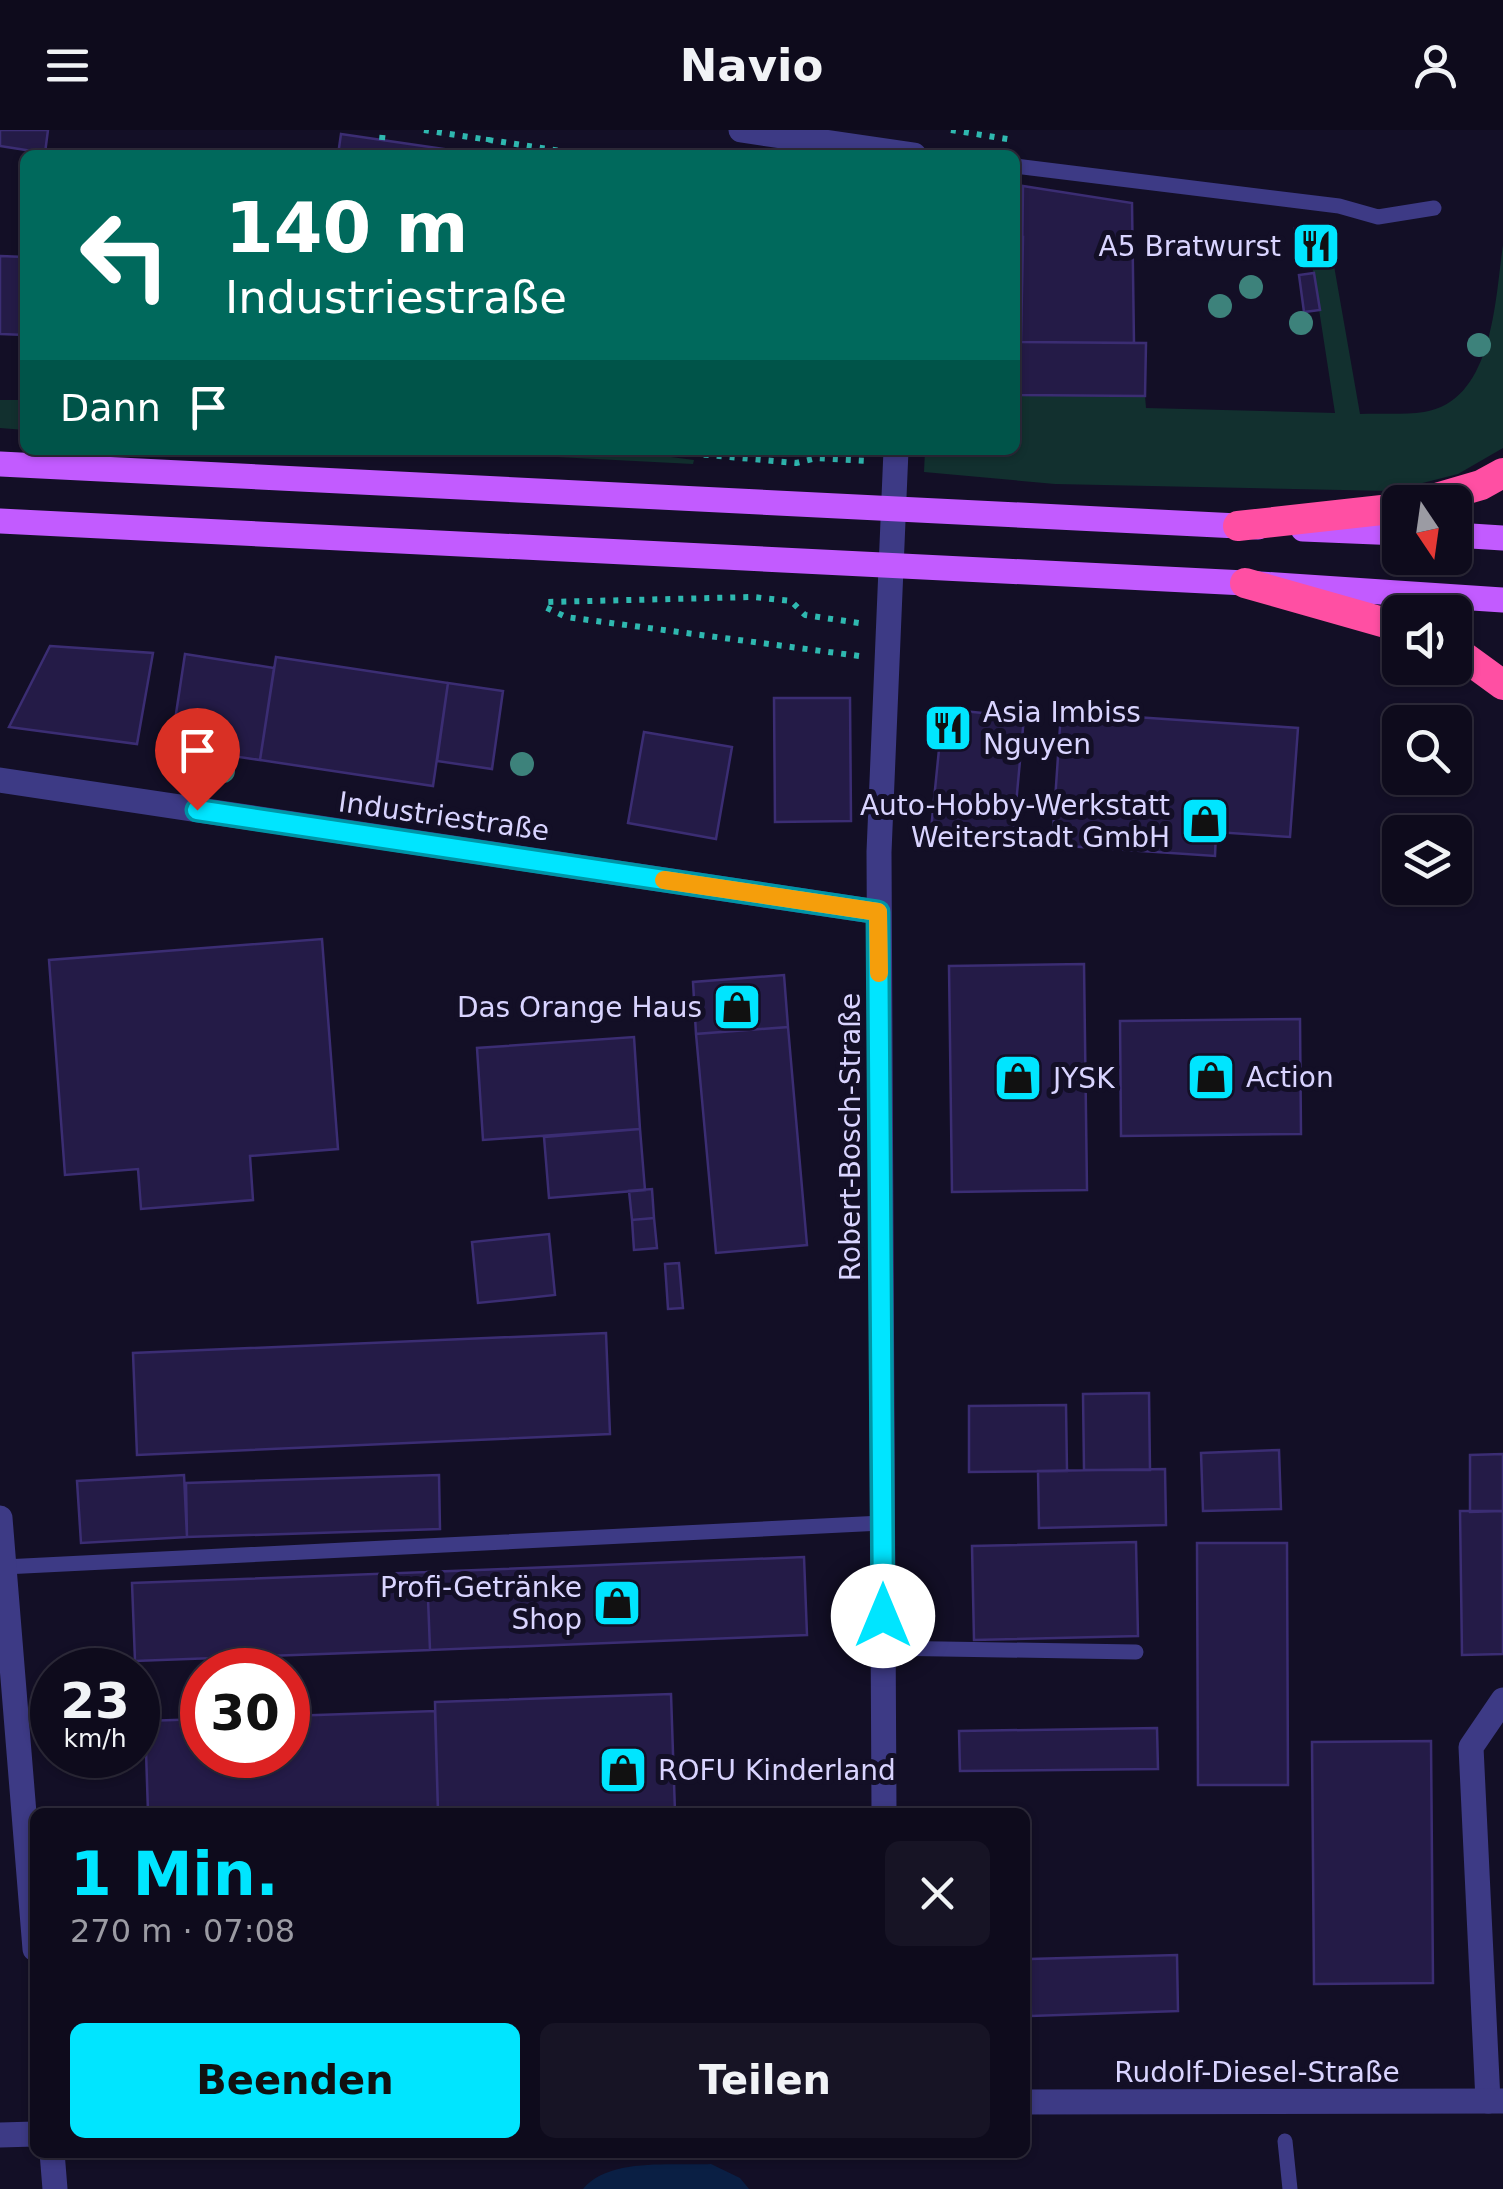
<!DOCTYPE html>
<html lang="de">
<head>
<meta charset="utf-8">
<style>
  body { margin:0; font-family:"DejaVu Sans",sans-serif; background:#171425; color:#f1f3f6; height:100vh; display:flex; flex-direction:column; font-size:38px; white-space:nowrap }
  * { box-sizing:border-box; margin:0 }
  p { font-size:32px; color:#9b9ba3 }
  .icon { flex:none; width:55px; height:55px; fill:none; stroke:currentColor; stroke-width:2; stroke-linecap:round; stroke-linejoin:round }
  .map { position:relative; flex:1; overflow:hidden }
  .details { position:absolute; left:30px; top:1678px; width:1000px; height:350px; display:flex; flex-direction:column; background:#0e0b1c; border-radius:15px; box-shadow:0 2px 8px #0004,0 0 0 2px #2e2b3b }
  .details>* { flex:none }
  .hud { position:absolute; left:20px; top:20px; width:1000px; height:305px; border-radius:15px; box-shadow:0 2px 8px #0004,0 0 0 2px #2e2b3b; background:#00695c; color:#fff; overflow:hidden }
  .needle { width:65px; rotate:167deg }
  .tools { position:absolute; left:1382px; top:355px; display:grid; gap:20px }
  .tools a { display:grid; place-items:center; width:90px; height:90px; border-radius:15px; background:#0e0b1c; box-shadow:0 2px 8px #0004,0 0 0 2px #2e2b3b; font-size:50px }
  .speed { position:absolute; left:30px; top:1518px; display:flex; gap:20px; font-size:50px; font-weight:700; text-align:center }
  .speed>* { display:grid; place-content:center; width:130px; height:130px; border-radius:50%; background:#0e0b1c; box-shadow:0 2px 8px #0004,0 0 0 2px #2e2b3b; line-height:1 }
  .speed small { font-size:25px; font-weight:400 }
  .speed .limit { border:15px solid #d22; background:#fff; color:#111 }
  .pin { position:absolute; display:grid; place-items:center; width:85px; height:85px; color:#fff; margin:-102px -42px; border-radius:50% 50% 50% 0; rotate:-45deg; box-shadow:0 0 10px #0007 }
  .pin .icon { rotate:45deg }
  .me { position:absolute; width:110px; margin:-55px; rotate:0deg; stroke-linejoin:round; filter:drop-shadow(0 0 8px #0008) }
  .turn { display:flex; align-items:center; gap:35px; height:210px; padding:0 40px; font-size:45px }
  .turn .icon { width:130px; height:130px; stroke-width:2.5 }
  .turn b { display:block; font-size:70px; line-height:85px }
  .then { display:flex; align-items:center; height:95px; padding:0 40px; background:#0003; gap:20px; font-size:38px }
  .round { display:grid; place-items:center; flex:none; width:105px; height:105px; border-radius:15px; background:#171425 }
  .headline { display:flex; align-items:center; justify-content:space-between; height:170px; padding:0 40px }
  h1 { font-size:60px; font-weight:800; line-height:75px; color:#00e5ff }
  .primary-button { display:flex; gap:20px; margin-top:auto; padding:20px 40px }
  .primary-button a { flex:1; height:115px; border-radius:15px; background:#00e5ff; color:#111; font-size:40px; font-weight:800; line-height:115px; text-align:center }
  .primary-button a+a { background:#171425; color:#f1f3f6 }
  header { display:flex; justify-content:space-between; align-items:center; height:130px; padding:0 40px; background:#0e0b1c; font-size:45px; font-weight:800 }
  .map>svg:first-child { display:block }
</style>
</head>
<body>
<header><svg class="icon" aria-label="menu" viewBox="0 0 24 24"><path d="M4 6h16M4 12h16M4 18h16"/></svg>Navio<svg class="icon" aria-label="person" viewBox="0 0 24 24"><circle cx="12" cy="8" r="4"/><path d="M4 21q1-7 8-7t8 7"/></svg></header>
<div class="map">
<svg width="1503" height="2059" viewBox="0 0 1503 2059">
  <rect width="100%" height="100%" fill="#130f26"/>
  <path fill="#12302f" d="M1503,115V318L1458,344L1391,361L1055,354L924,342L925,320H1015V265L1145,266L1146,278L1335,283L1312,134L1333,130L1360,284C1381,283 1403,285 1424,282C1494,271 1495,168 1503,115Z
    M0,270H25V300L0,298Z
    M423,320H618L694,330L693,334Z
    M696,320H867V324C810,321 754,328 696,320Z"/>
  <path fill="#0a1f44" d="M711,2034L740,2048L749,2059H583C609,2027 674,2036 711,2034Z"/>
  <path fill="#241b47" stroke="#3b2d73" stroke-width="2.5" d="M0,0H48L45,23L0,16Z
    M341,4L382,10L485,25H338Z
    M1023,56L1132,73L1134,213L1021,212Z
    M1295,99L1323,101L1329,131L1308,135Z
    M1015,107H1023L1021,212L1146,213L1145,266L1015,265Z
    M0,126L25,127V205L0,204Z
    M1314,143L1320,180L1304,182L1299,145Z
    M50,516L153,523L137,614L9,597Z
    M185,524L274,538L260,630L171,617Z
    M276,527L448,553L433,656L260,630Z
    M448,553L503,561L492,639L437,631Z
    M774,568H850L851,691L775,692Z
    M943,579L1024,587L1012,718L930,710Z
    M1061,582L1298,598L1290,707L1216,702L1215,726L1052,715Z
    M644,602L732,617L716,709L628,693Z
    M322,809L338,1019L250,1026L253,1070L141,1079L138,1039L65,1045L49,830Z
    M1084,834L1087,1060L952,1062L949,836Z
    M784,845L788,897L696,904L693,852Z
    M1300,889L1301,1004L1121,1006L1120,891Z
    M788,897L807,1115L716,1123L696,904Z
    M634,907L640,999L483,1010L477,918Z
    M640,999L645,1060L549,1068L544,1007Z
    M652,1059L654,1088L632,1090L629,1061Z
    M654,1088L657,1118L634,1120L632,1090Z
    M549,1104L555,1165L478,1173L472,1112Z
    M679,1133L683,1178L668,1179L665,1134Z
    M606,1203L610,1304L137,1325L133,1223Z
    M1149,1263L1150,1340H1084L1083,1264Z
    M1066,1275L1067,1341L969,1342V1276Z
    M1279,1320L1281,1379L1203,1381L1201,1323Z
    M1503,1324V1381L1470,1382V1325Z
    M1165,1339L1166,1395L1039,1398L1038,1341Z
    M184,1345L187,1407L81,1413L77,1351Z
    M439,1345L440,1399L187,1407L186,1353Z
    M1460,1381H1503V1524L1462,1525Z
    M1136,1412L1138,1506L974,1510L972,1416Z
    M1197,1413H1287L1288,1655H1198Z
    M804,1427L807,1505L430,1520L427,1442Z
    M427,1442L430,1520L135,1531L132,1453Z
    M671,1564L675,1682H438L435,1572Z
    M435,1581L438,1682H148L145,1591L202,1589V1625H288V1586Z
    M1157,1598L1158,1639L960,1641L959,1601Z
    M1431,1611L1433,1853L1314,1854L1312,1612Z
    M1027,1705L1030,1855L1025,1856V1705Z
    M1177,1825L1178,1881L1031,1886L1030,1829Z"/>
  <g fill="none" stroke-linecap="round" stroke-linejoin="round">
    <path stroke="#2fb8b0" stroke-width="6" stroke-dasharray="5 8" stroke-linecap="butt" d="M424,0L587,25
      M951,0L1013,10
      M382,10L383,0
      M487,25L490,0
      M652,320L796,333L817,328L869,331
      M859,526L566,487L545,477L548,472L753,467L791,471L805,485L859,493"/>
    <path stroke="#3d3a85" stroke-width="15" d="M1015,36L1339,76L1378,87L1434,78
      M4,1437L882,1393
      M883,1518L1136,1522
      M1285,2011L1290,2059"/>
    <path stroke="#3d3a85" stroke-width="25" d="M741,0L914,25
      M0,650L878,782
      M0,1388L35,1819
      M884,1682L879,722L896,320
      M1488,1971L1471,1617L1503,1570
      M52,2022L55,2059"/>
    <path stroke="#3d3a85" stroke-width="25" d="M1025,1972L1503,1971
      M0,2005L35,2004"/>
    <path stroke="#c25bff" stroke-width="25" d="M0,334L1258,397
      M0,391L1245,453L1503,470
      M1303,399L1400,403
      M1455,405L1503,408"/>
    <path stroke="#ff4fa3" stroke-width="30" d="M1423,372L1481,355L1503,343
      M1238,396L1400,378
      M1245,453L1400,497
      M1455,520L1503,555"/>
  </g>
  <g fill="#3d827b">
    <circle cx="1251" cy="157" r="12"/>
    <circle cx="1220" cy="176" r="12"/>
    <circle cx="1301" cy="193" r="12"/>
    <circle cx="1479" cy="215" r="12"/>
    <circle cx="198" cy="631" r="12"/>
    <circle cx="522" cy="634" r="12"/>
    <circle cx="223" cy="641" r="12"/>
  </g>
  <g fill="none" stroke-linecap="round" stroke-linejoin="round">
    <g stroke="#0095a6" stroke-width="25">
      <path id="route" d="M197,680L878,782L883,1486"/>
    </g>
    <use href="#route" stroke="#00e5ff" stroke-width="18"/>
    <path stroke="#f59e0b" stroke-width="18" d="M664,750L878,782L879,843"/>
  </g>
  <defs>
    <g id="restaurant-square" transform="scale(2.5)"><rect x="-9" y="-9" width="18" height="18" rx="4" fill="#00e5ff" stroke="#130f26"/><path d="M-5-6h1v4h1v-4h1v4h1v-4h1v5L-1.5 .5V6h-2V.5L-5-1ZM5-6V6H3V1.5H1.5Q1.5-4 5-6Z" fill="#111"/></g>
    <g id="shop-square" transform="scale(2.5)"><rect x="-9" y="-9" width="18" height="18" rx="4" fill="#00e5ff" stroke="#130f26"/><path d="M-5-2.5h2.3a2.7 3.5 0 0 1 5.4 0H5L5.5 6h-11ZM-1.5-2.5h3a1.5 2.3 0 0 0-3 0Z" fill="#111"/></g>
  </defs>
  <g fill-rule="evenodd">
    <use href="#restaurant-square" x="1316" y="116"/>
    <use href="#restaurant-square" x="948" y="598"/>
    <use href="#shop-square" x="1205" y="691"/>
    <use href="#shop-square" x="737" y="877"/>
    <use href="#shop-square" x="1211" y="947"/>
    <use href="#shop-square" x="1018" y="948"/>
    <use href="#shop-square" x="617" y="1473"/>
    <use href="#shop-square" x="623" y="1640"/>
  </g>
  <g text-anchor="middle" stroke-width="10" stroke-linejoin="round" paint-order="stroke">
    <g font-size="28" fill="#d9d4ff" stroke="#130f26" text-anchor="end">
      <text x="1281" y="126">A5 Bratwurst</text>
      <text x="983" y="592" text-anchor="start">Asia Imbiss<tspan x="983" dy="32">Nguyen</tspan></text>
      <text x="1170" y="685">Auto-Hobby-Werkstatt<tspan x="1170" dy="32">Weiterstadt GmbH</tspan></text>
      <text x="702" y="887">Das Orange Haus</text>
      <text x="1246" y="957" text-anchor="start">Action</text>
      <text x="1053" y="958" text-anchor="start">JYSK</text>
      <text x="582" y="1467">Profi-Getränke<tspan x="582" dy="32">Shop</tspan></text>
      <text x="658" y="1650" text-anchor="start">ROFU Kinderland</text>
    </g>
    <g font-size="28" fill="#d9d4ff" stroke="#130f26">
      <text transform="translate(444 686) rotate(8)" y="10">Industriestraße</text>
      <text transform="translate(850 1007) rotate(-90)" y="10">Robert-Bosch-Straße</text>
      <text x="1257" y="1952">Rudolf-Diesel-Straße</text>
    </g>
  </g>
</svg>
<div class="tools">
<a><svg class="needle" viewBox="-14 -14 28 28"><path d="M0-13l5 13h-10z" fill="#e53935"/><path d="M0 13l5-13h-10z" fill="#9b9ba3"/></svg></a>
<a><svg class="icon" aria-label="sound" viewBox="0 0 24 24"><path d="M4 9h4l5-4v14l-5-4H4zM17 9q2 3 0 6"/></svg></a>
<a><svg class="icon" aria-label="search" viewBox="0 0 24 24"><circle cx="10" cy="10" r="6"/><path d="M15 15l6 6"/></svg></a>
<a><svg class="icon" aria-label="layers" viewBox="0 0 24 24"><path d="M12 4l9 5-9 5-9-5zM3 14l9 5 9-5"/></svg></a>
</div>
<div class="speed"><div>23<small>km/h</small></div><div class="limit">30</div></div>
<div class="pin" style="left:197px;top:680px;background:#d93025"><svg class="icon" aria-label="arrive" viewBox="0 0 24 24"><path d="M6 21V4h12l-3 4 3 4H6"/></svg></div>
<svg class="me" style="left:883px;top:1486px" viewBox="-20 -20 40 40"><circle r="19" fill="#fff"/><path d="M0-13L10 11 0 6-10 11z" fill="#00e5ff"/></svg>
<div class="hud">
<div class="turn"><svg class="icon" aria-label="left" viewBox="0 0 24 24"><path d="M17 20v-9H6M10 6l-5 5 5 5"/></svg><div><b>140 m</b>Industriestraße</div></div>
<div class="then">Dann<svg class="icon" aria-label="arrive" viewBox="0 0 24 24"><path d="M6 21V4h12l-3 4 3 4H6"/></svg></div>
</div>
<section class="details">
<div class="headline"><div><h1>1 Min.</h1><p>270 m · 07:08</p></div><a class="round"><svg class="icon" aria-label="close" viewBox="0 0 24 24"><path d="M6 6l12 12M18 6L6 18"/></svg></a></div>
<div class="primary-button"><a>Beenden</a><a>Teilen</a></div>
</section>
</div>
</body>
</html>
